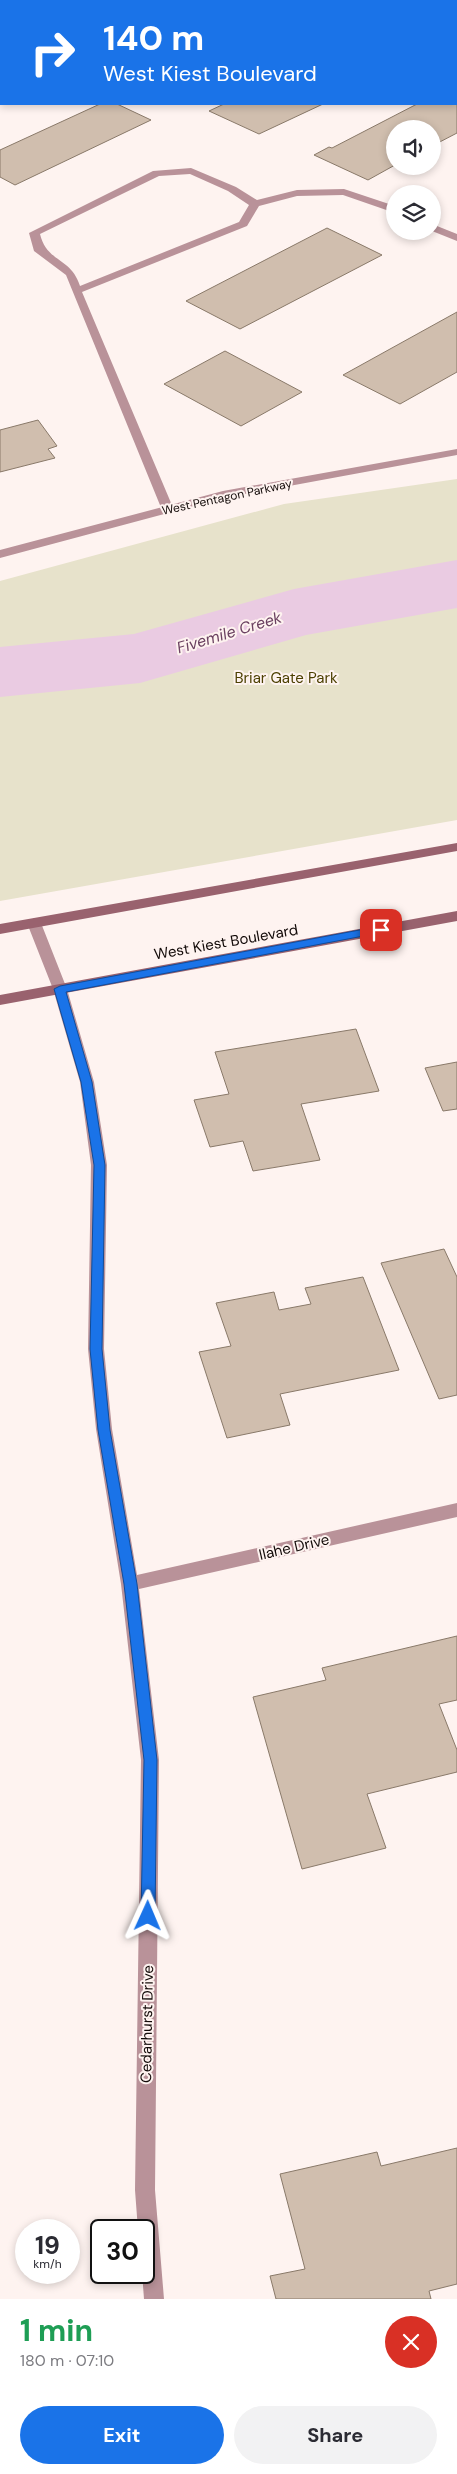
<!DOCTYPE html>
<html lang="en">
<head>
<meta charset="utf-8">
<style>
  body { margin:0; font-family:"DM Sans",sans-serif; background:#f2f2f3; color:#2b2b33; height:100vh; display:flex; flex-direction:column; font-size:19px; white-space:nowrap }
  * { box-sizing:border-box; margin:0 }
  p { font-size:16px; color:#7c7c81 }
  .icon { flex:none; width:28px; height:28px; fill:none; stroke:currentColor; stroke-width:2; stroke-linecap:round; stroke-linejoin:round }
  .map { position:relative; height:2299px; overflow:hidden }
  .drawer { display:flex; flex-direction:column; background:#fff; flex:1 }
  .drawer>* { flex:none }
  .top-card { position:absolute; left:0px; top:0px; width:458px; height:105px; box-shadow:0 2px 8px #0003; background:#1a73e8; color:#fff; overflow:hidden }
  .fabs { position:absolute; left:386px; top:120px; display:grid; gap:10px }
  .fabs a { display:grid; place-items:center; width:55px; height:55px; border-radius:50%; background:#fff; box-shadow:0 2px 8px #0003; font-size:25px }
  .speed { position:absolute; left:15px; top:2219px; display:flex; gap:10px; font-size:25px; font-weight:700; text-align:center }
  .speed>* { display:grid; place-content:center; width:65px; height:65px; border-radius:50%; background:#fff; box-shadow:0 2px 8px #0003; line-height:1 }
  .speed small { font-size:12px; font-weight:400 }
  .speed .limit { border:2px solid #111; border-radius:8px; background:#fff; color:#111 }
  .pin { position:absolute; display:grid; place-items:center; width:42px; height:42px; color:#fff; margin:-21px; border-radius:10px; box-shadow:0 2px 8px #0006 }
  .me { position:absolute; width:55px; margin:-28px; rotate:1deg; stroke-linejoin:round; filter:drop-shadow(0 0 4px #0008) }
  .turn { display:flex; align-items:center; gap:18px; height:105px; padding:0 20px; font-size:22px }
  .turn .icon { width:65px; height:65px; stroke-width:2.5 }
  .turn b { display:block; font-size:35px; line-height:42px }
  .round { display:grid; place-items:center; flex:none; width:52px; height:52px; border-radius:26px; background:#f2f2f3 }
  .headline { display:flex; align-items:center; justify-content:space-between; height:85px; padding:0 20px }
  h1 { font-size:30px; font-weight:700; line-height:38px; color:#1e9e55 }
  .button { display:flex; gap:10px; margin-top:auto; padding:10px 20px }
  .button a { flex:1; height:58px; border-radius:30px; background:#1a73e8; color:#fff; font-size:20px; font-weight:700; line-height:58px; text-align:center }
  .button a+a { background:#f2f2f3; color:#2b2b33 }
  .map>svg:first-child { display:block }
</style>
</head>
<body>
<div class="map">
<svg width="457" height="2299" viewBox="0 0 457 2299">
  <rect width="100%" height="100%" fill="#fef3f0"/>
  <path fill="#e7e2cb" d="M457,479V820L0,901V581L284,504Z"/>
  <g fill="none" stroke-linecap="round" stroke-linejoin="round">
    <path fill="#eacbe2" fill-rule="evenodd" d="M457,560V608L306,635L140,683L0,697V647L134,634L294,589Z"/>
  </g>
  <path fill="#d0beae" stroke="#897969" d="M327,0H406L324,1Z
    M457,99V133L432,146V129H395V165L368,180L314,155L329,147L332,148L417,104H456Z
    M100,104H117L151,120L15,185L0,177V150Z
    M224,104H323L259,134L209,111Z
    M327,228L382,255L240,329L186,301Z
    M457,312V372L400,404L343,375Z
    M225,351L302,392L241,426L164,384Z
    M38,420L57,446L48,449L55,458L0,472V430Z
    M356,1029L379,1091L301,1104L320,1160L253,1171L243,1141L210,1147L194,1100L229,1094L215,1052Z
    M457,1062V1109L443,1111L425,1068Z
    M444,1249L457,1277V1395L439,1399L381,1263Z
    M363,1277L399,1370L280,1394L290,1425L227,1438L199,1352L231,1346L216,1303L274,1292L279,1310L311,1304L305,1288Z
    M457,1636V1700L439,1704L457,1750V1772L367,1794L386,1848L302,1869L253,1697L326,1680L322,1668Z
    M457,2148V2284L429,2291L431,2299H276L270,2276L305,2269L280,2174L377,2152L381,2166Z"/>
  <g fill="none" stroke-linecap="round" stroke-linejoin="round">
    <path fill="#b99299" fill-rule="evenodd" d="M0,10H1V16H0Z
      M456,25H457V31H456Z
      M456,56H457V62H456Z
      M191,168L236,187L257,200L297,190L344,189L395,206V213L343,195L297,196L259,206L247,226L82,292L174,510L168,514L162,510L66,275L34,251L29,233L153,171ZM190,174L228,191L249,205L239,222L80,286C71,257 47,263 40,234L159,176Z
      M432,224L457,234V241L432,231Z"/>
    <path fill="#b99299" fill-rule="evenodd" d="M457,449V455L224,498L0,558V550L223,491Z
      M34,918L41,923L67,989L94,1082L107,1165L104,1349L112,1429L137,1575L457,1503V1517L139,1589L159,1760L155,2190L164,2299H144L142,2272H144V2230H138L135,2190L141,1760L121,1584L96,1429L88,1349L91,1165L80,1082L53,989L27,923Z"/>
    <path fill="#99626e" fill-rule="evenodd" d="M457,843V851L0,934V924Z
      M457,911V921L0,1005V995Z"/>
  </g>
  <path fill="#1a73e8" stroke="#114b97" d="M381,926L387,930L385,932L66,992L92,1082L105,1165L102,1349L110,1430L137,1584L157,1760L155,1916L153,1921L148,1923L143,1921L141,1916L144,1760L124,1584L98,1430L90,1349L94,1165L81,1082L54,989L60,986Z"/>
  <g text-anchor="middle" stroke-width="4" stroke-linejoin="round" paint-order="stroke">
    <g font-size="12" fill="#120a08" stroke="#fef3f0">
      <text transform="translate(227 497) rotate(-12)" y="4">West Pentagon Parkway</text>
    </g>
    <g font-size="15" fill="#4c4002" stroke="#fef3f0">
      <text x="286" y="683">Briar Gate Park</text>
    </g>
    <g font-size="15" fill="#120a08" stroke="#fef3f0">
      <text transform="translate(226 942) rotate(-10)" y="5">West Kiest Boulevard</text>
      <text transform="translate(294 1547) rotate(-13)" y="5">Ilahe Drive</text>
      <text transform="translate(147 2024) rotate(-89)" y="5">Cedarhurst Drive</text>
    </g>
    <g font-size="16" font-style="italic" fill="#6b4161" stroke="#fef3f0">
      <text transform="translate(229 632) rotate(-17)" y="6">Fivemile Creek</text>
    </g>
  </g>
</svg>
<div class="fabs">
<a><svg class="icon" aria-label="sound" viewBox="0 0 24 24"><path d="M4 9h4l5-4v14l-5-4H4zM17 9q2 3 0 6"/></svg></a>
<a><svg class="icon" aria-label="layers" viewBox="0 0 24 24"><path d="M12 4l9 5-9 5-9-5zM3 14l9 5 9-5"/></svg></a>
</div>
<div class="speed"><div>19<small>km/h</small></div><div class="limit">30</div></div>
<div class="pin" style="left:381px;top:930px;background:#d93025"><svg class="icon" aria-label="arrive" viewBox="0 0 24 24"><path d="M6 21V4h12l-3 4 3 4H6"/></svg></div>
<svg class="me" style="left:148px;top:1916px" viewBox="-20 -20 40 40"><path d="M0-17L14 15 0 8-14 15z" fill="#1a73e8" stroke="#fff" stroke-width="4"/></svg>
<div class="top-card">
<div class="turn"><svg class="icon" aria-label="right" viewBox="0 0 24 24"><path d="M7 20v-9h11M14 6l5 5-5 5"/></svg><div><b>140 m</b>West Kiest Boulevard</div></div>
</div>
</div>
<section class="drawer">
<div class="headline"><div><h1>1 min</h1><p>180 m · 07:10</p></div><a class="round" style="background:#d93025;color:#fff"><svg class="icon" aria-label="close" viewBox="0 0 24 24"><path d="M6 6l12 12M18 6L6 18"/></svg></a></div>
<div class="button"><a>Exit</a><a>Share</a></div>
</section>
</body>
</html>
